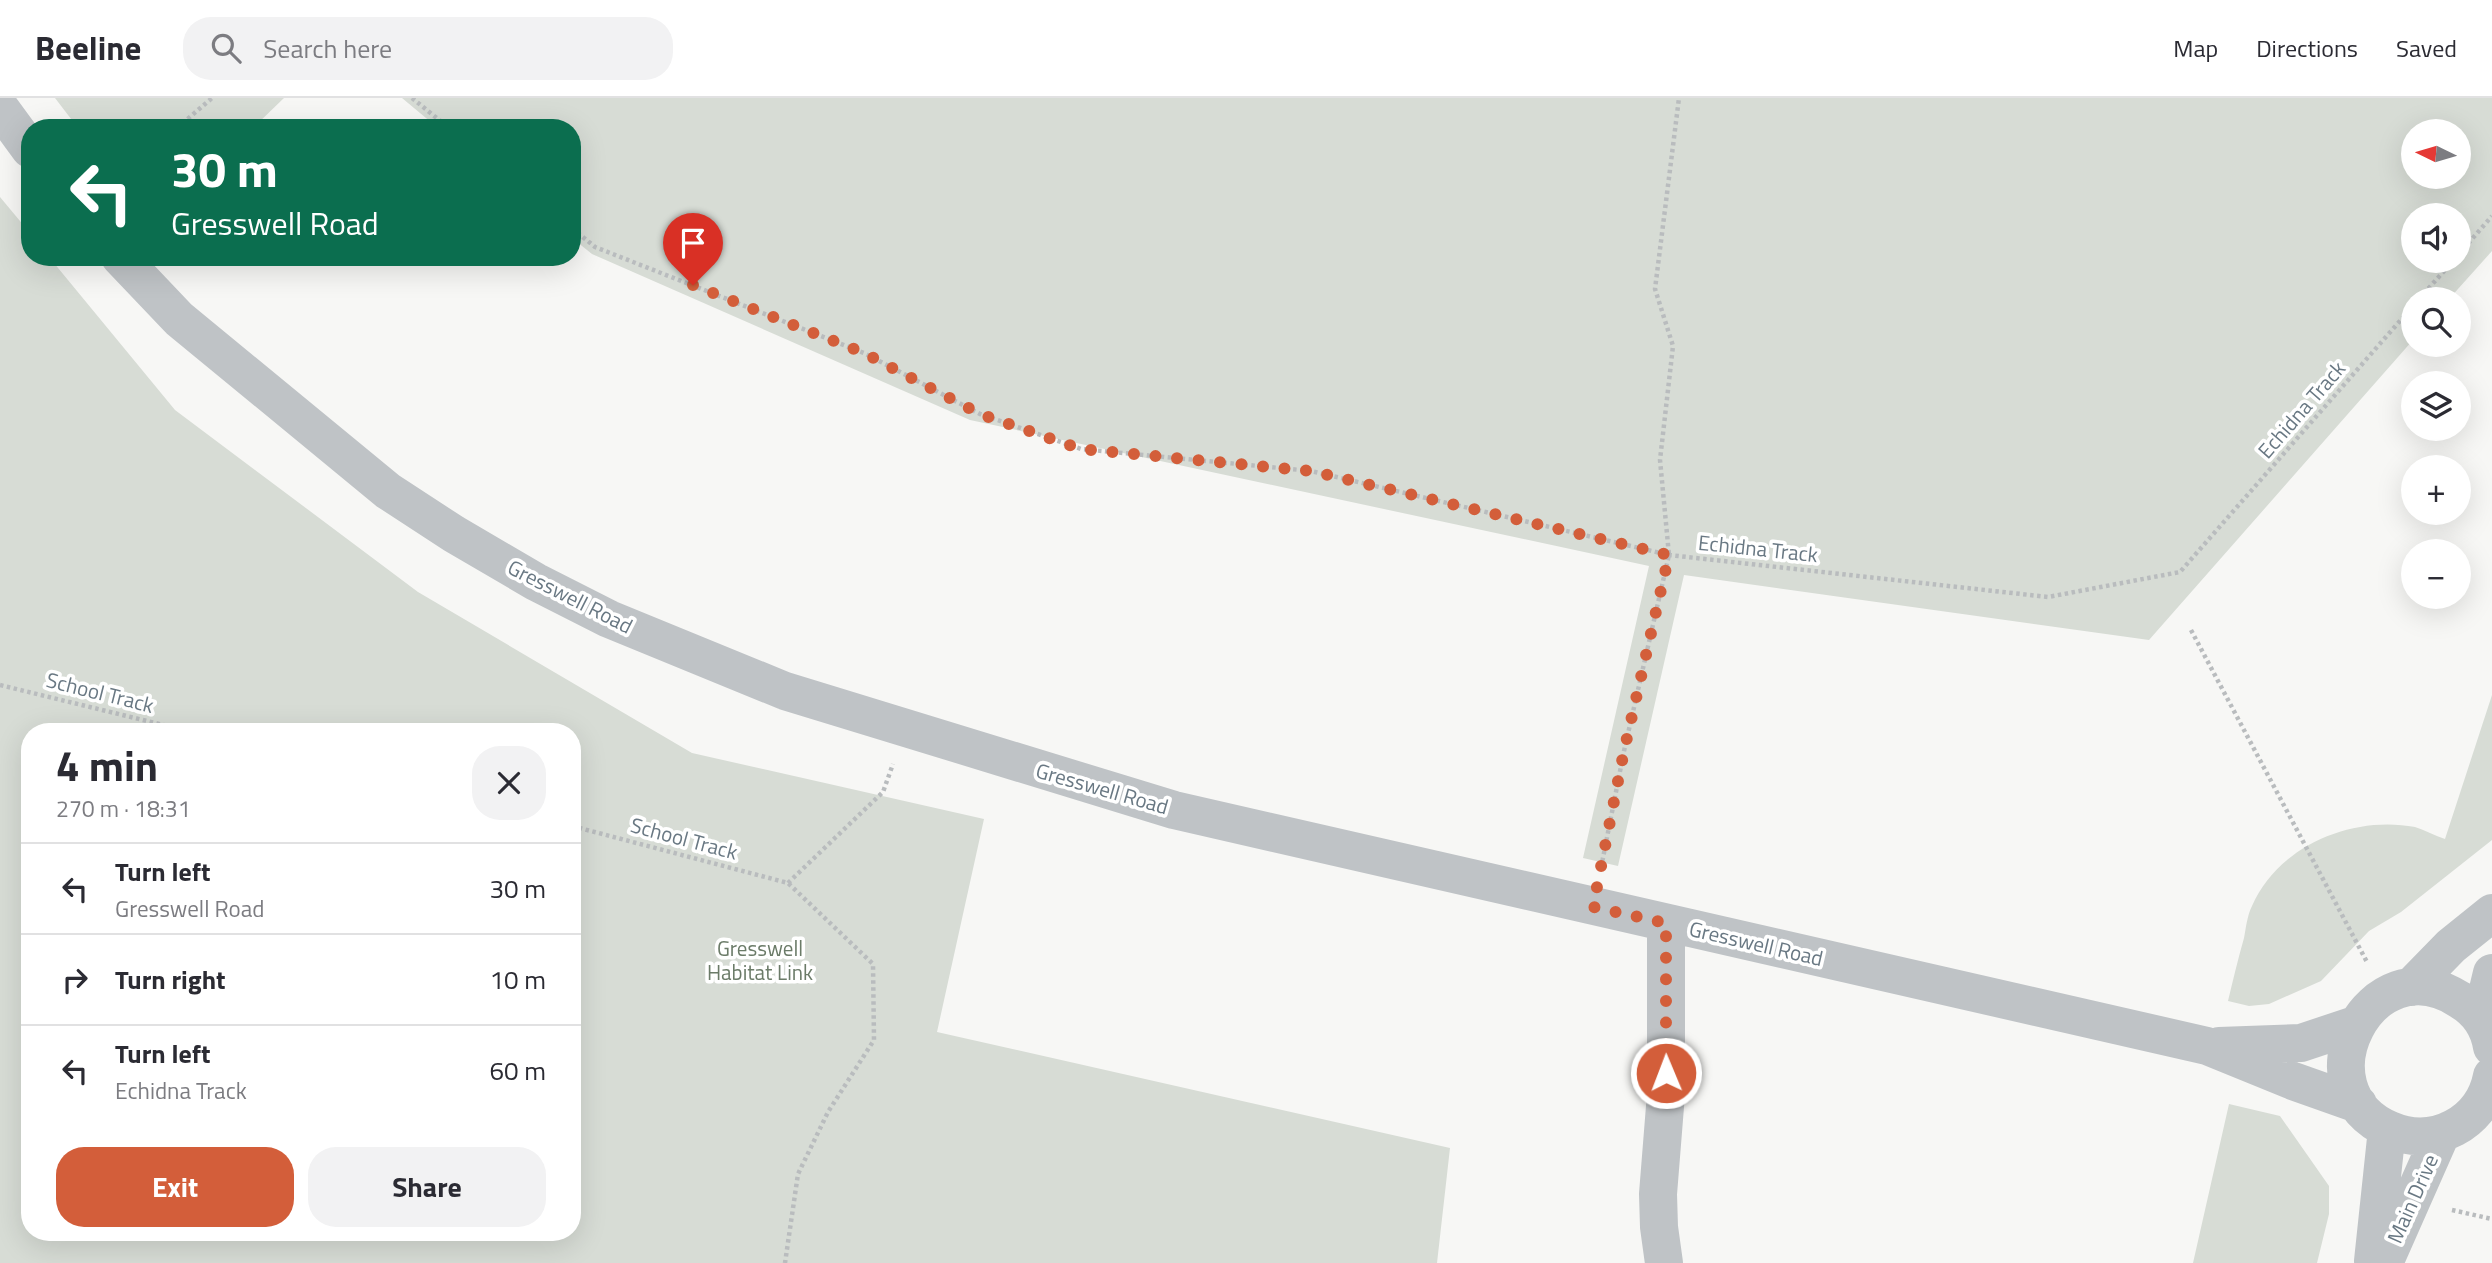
<!DOCTYPE html>
<html lang="en">
<head>
<meta charset="utf-8">
<style>
  body { margin:0; font-family:"Titillium Web",sans-serif; background:#f2f2f3; color:#2b2b33; height:100vh; display:flex; flex-direction:column; font-size:26px; white-space:nowrap }
  * { box-sizing:border-box; margin:0 }
  p { font-size:23px; color:#7c7c81 }
  .icon { flex:none; width:38px; height:38px; fill:none; stroke:currentColor; stroke-width:2; stroke-linecap:round; stroke-linejoin:round }
  .map { position:relative; flex:1; overflow:hidden }
  .details { position:absolute; left:21px; top:625px; width:560px; height:518px; display:flex; flex-direction:column; background:#fff; border-radius:28px; box-shadow:0 7px 28px #0002 }
  .details>* { flex:none }
  .guide { position:absolute; left:21px; top:21px; width:560px; height:147px; border-radius:28px; box-shadow:0 7px 28px #0002; background:#0b6e4f; color:#fff; overflow:hidden }
  .needle { width:46px; rotate:275deg }
  .buttons { position:absolute; left:2401px; top:21px; display:grid; gap:14px }
  .buttons a { display:grid; place-items:center; width:70px; height:70px; border-radius:50%; background:#fff; box-shadow:0 7px 28px #0002; font-size:35px }
  .pin { position:absolute; display:grid; place-items:center; width:60px; height:60px; color:#fff; margin:-72px -30px; border-radius:50% 50% 50% 0; rotate:-45deg; box-shadow:0 0 7px #0007 }
  .pin .icon { rotate:45deg }
  .me { position:absolute; width:77px; margin:-38px; rotate:359deg; stroke-linejoin:round; filter:drop-shadow(0 0 5px #0008) }
  .turn { display:flex; align-items:center; gap:24px; height:147px; padding:0 35px; font-size:32px }
  .turn .icon { width:91px; height:91px; stroke-width:2.5 }
  .turn b { display:block; font-size:49px; line-height:60px }
  .round { display:grid; place-items:center; flex:none; width:74px; height:74px; border-radius:28px; background:#f2f2f3 }
  .head { display:flex; align-items:center; justify-content:space-between; height:119px; padding:0 35px }
  h1 { font-size:42px; font-weight:700; line-height:52px }
  .button { display:flex; gap:14px; margin-top:auto; padding:14px 35px }
  .button a { flex:1; height:80px; border-radius:28px; background:#d35e3a; color:#fff; font-size:28px; font-weight:700; line-height:80px; text-align:center }
  .button a+a { background:#f2f2f3; color:#2b2b33 }
  ul { padding:0; list-style:none }
  li { display:flex; align-items:center; gap:21px; height:91px; padding:0 35px; border-top:2px solid #e1e1e2 }
  li div { flex:1 }
  li b { display:block; font-size:26px }
  li em { font-style:normal }
  header { display:flex; align-items:center; gap:42px; box-sizing:border-box; height:98px; padding:0 35px; background:#fff; border-bottom:2px solid #e1e1e2 }
  header strong { font-size:33px }
  nav { display:flex; gap:38px; margin-inline-start:auto; font-size:24px }
  .search { width:490px; height:63px; background:#f2f2f3; display:flex; align-items:center; gap:18px; box-sizing:border-box; padding:0 24px; border-radius:28px; color:#7c7c81; font-size:26px }
  .map>svg:first-child { display:block }
</style>
</head>
<body>
<header>
<strong>Beeline</strong>
<div class="search"><svg class="icon" aria-label="search" viewBox="0 0 24 24"><circle cx="10" cy="10" r="6"/><path d="M15 15l6 6"/></svg>Search here</div>
<nav><a>Map</a><a>Directions</a><a>Saved</a></nav>
</header>
<div class="map">
<svg width="2492" height="1165" viewBox="0 0 2492 1165">
  <rect width="100%" height="100%" fill="#f7f7f5"/>
  <path fill="#d7dcd5" fill-rule="evenodd" d="M55,0H284L253,30H78Z
    M402,0H2492V153L2449,201H2413V242L2149,542L1684,477L1618,768L1583,760L1649,468L970,322L592,156L572,140V30H438ZM2413,33H2459V79H2413ZM2413,117H2459V163H2413Z
    M0,99L30,135V159H49L175,312L418,494L692,655L984,721L937,934L1450,1050L1437,1165H0ZM30,634H572V1134H30Z
    M2492,597V742L2401,814L2369,833L2321,883L2269,906L2249,908L2228,903C2233,882 2238,861 2244,840C2246,830 2247,818 2252,808C2278,748 2352,717 2415,729C2425,732 2435,738 2445,741Z
    M2229,1006L2280,1018L2329,1088V1116L2317,1165H2193Z"/>
  <g fill="none" stroke-linecap="round" stroke-linejoin="round">
    <path stroke="#b9bcbe" stroke-width="4.5" stroke-dasharray="3.5 3.5" stroke-linecap="butt" d="M412,0L449,30
      M177,30L212,0
      M572,130L595,149L864,255L980,316L1081,351L1311,373L1669,457L2048,499L2180,474L2413,208
      M2459,156L2492,118
      M2419,201L2453,163
      M2191,532L2368,866
      M0,587L192,634
      M572,728L788,785L873,866L874,942L828,1014L798,1076L785,1165
      M1601,770L1624,653L1669,457L1660,362L1673,248L1655,191L1679,0
      M788,785L883,694L893,666
      M2452,1112L2492,1121"/>
    <path stroke="#bfc3c6" stroke-width="38" d="M0,10L30,51
      M120,159L179,221L388,393L454,436L536,484L609,521L785,593L1174,712L2207,948L2293,983L2358,1006
      M2411,889L2451,848L2492,815
      M2481,921L2492,875
      M2219,948L2301,945L2355,927
      M2492,949C2489,929 2477,912 2460,902C2370,843 2295,992 2390,1032C2434,1051 2483,1025 2492,978
      M2373,1163L2387,1031
      M1664,1165L1659,1129L1658,1096L1666,996V825
      M2384,1165L2441,1036"/>
  </g>
  <g fill="none" stroke-linecap="round" stroke-linejoin="round">
    <path stroke="#d35e3a" stroke-width="12" stroke-dasharray="0 21.6" d="M693,187L864,255L980,316L1081,351L1311,373L1669,457L1624,653L1593,809L1666,825V975"/>
  </g>
  <g text-anchor="middle" stroke-width="7" stroke-linejoin="round" paint-order="stroke">
    <g font-size="21" fill="#697883" stroke="#fff">
      <text transform="translate(2302 312) rotate(-49)" y="7">Echidna Track</text>
      <text transform="translate(1758 451) rotate(6)" y="7">Echidna Track</text>
      <text transform="translate(570 499) rotate(27)" y="7">Gresswell Road</text>
      <text transform="translate(100 595) rotate(14)" y="7">School Track</text>
      <text transform="translate(1102 691) rotate(16)" y="7">Gresswell Road</text>
      <text transform="translate(684 741) rotate(15)" y="7">School Track</text>
      <text transform="translate(1756 846) rotate(13)" y="7">Gresswell Road</text>
      <text transform="translate(2413 1101) rotate(-66)" y="7">Main Drive</text>
    </g>
    <g font-size="21" fill="#6b7b68" stroke="#fff">
      <text x="760" y="858">Gresswell<tspan x="760" dy="24">Habitat Link</tspan></text>
    </g>
  </g>
</svg>
<div class="buttons">
<a><svg class="needle" viewBox="-14 -14 28 28"><path d="M0-13l5 13h-10z" fill="#e53935"/><path d="M0 13l5-13h-10z" fill="#7c7c81"/></svg></a>
<a><svg class="icon" aria-label="sound" viewBox="0 0 24 24"><path d="M4 9h4l5-4v14l-5-4H4zM17 9q2 3 0 6"/></svg></a>
<a><svg class="icon" aria-label="search" viewBox="0 0 24 24"><circle cx="10" cy="10" r="6"/><path d="M15 15l6 6"/></svg></a>
<a><svg class="icon" aria-label="layers" viewBox="0 0 24 24"><path d="M12 4l9 5-9 5-9-5zM3 14l9 5 9-5"/></svg></a>
<a>+</a>
<a>−</a>
</div>
<div class="pin" style="left:693px;top:187px;background:#d93025"><svg class="icon" aria-label="arrive" viewBox="0 0 24 24"><path d="M6 21V4h12l-3 4 3 4H6"/></svg></div>
<svg class="me" style="left:1666px;top:975px" viewBox="-20 -20 40 40"><circle r="17" fill="#d35e3a" stroke="#fff" stroke-width="3"/><path d="M0-11L8 9 0 5-8 9z" fill="#fff"/></svg>
<div class="guide">
<div class="turn"><svg class="icon" aria-label="left" viewBox="0 0 24 24"><path d="M17 20v-9H6M10 6l-5 5 5 5"/></svg><div><b>30 m</b>Gresswell Road</div></div>
</div>
<section class="details">
<div class="head"><div><h1>4 min</h1><p>270 m · 18:31</p></div><a class="round"><svg class="icon" aria-label="close" viewBox="0 0 24 24"><path d="M6 6l12 12M18 6L6 18"/></svg></a></div>
<ul>
<li><svg class="icon" aria-label="left" viewBox="0 0 24 24"><path d="M17 20v-9H6M10 6l-5 5 5 5"/></svg><div><b>Turn left</b><p>Gresswell Road</p></div><em>30 m</em></li>
<li><svg class="icon" aria-label="right" viewBox="0 0 24 24"><path d="M7 20v-9h11M14 6l5 5-5 5"/></svg><div><b>Turn right</b></div><em>10 m</em></li>
<li><svg class="icon" aria-label="left" viewBox="0 0 24 24"><path d="M17 20v-9H6M10 6l-5 5 5 5"/></svg><div><b>Turn left</b><p>Echidna Track</p></div><em>60 m</em></li>
</ul>
<div class="button"><a>Exit</a><a>Share</a></div>
</section>
</div>
</body>
</html>
